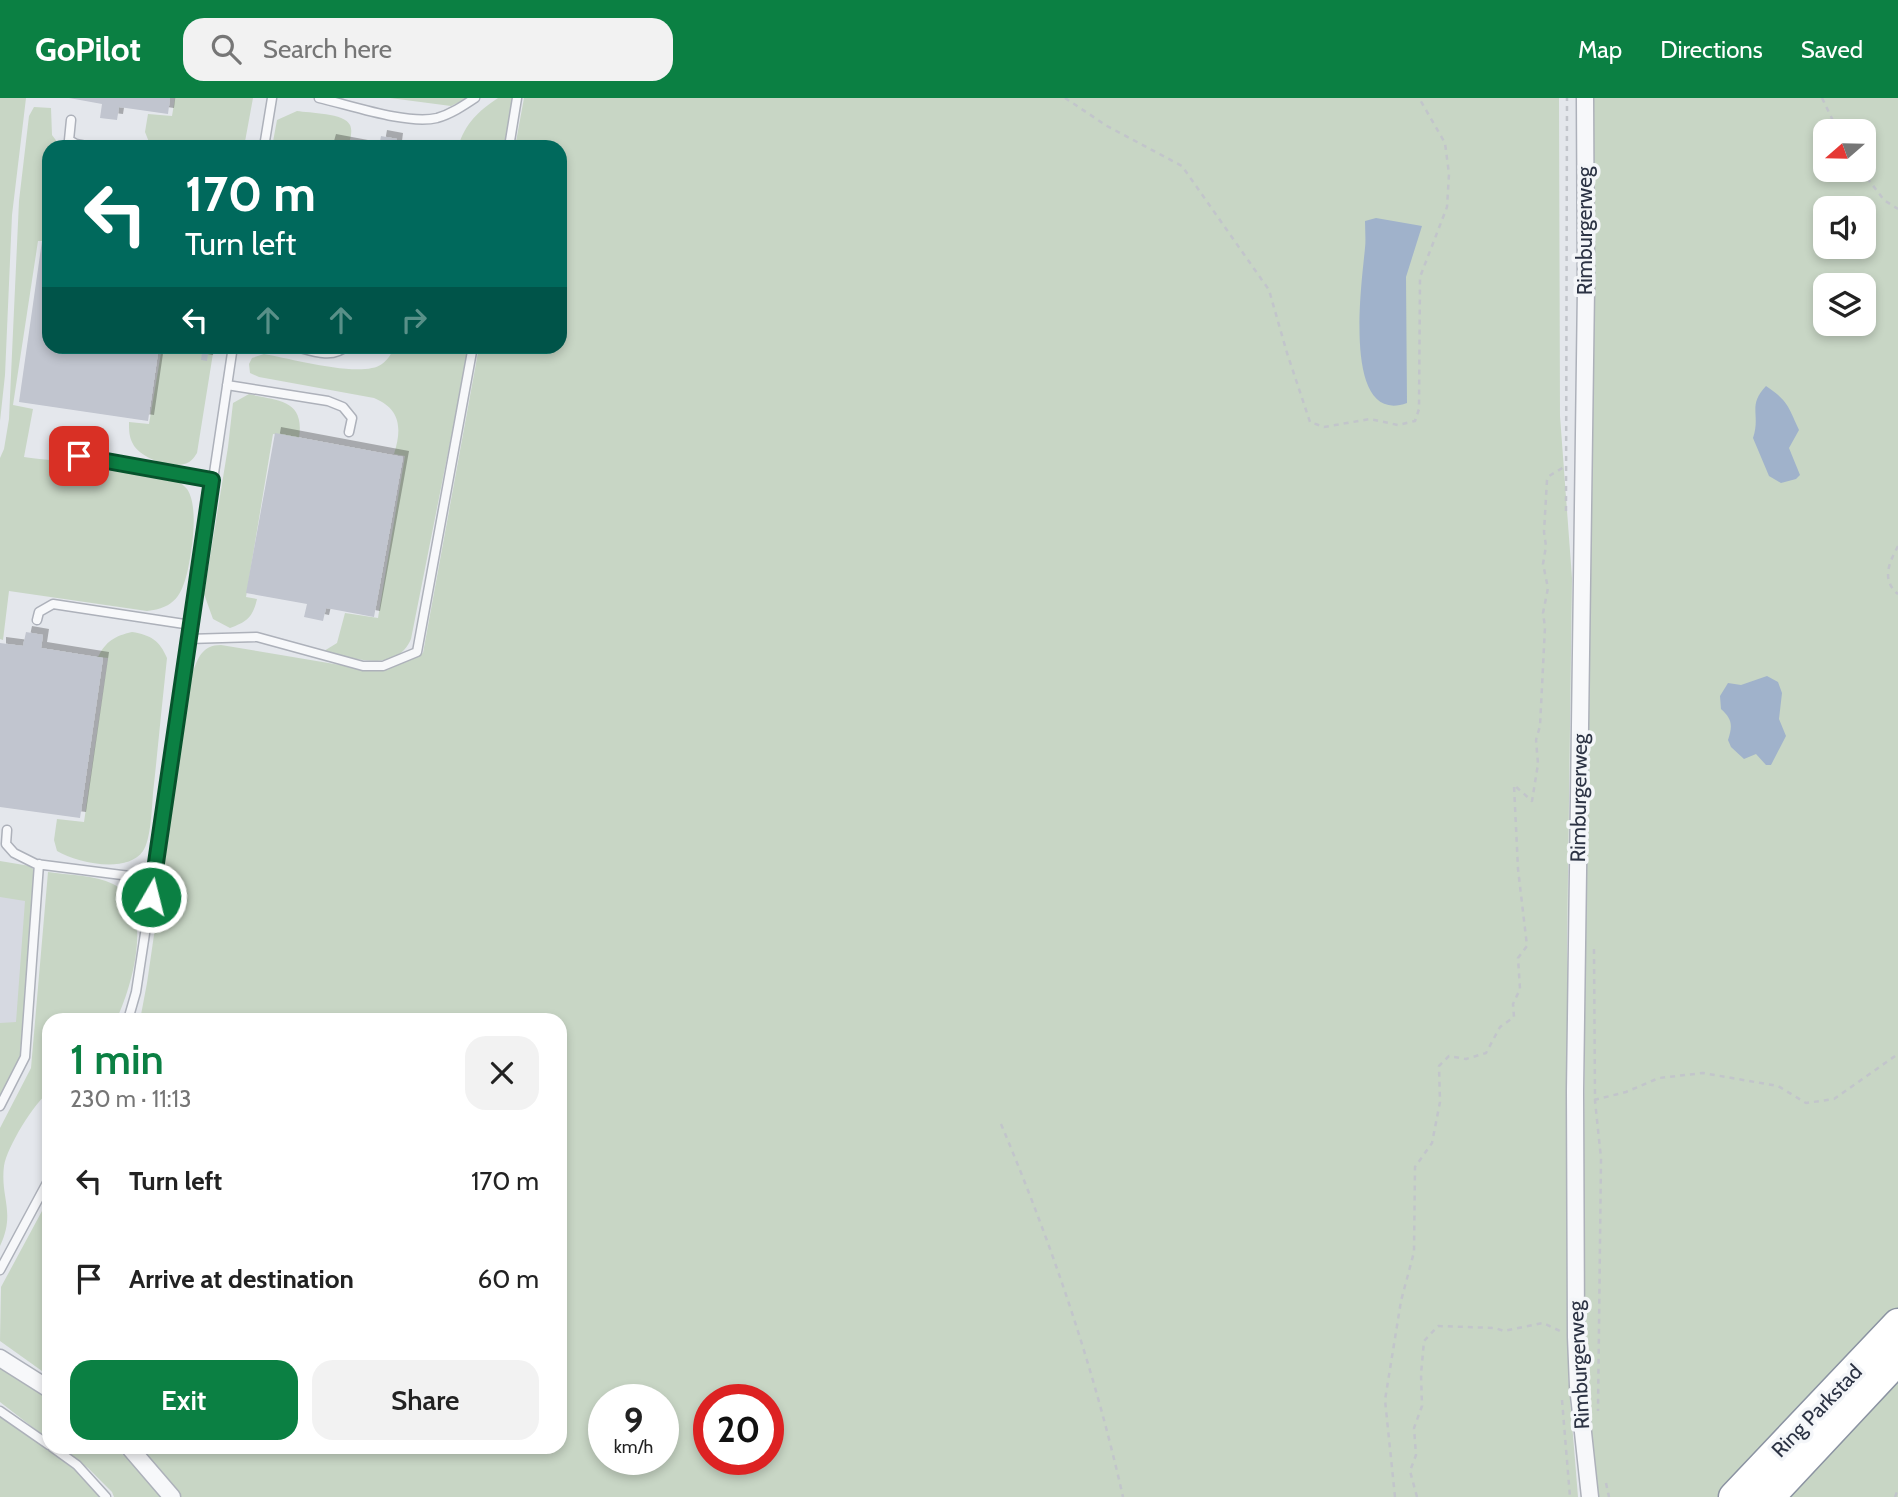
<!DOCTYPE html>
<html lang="en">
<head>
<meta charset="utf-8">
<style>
  body { margin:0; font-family:Cabin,sans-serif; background:#f2f2f2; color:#222; height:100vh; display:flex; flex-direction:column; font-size:26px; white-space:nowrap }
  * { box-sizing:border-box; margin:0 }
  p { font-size:23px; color:#767676 }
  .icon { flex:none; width:38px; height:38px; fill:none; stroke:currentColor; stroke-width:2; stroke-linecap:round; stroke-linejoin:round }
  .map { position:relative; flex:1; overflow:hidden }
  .panel { position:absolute; left:42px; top:915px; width:525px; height:441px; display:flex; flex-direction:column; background:#fff; border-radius:21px; box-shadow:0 4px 10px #0003 }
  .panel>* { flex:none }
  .hud { position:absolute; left:42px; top:42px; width:525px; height:214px; border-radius:21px; box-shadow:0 4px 10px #0003; background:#00695c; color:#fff; overflow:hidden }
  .needle { width:46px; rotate:250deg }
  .controls { position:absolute; left:1813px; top:21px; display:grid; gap:14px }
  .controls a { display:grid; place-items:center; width:63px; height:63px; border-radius:14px; background:#fff; box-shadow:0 4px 10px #0003; font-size:35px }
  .speed { position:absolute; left:588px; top:1286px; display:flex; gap:14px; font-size:35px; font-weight:700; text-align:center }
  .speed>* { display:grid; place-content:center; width:91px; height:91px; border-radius:50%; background:#fff; box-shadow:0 4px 10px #0003; line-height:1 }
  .speed small { font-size:18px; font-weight:400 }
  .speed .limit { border:10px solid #d22; background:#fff; color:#111 }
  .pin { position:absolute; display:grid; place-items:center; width:60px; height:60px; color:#fff; margin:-30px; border-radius:14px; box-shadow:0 4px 10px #0006 }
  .me { position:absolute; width:77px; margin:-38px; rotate:8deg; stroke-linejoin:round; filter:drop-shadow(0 0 5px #0008) }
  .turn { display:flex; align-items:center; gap:24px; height:147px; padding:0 28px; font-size:32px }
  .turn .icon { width:91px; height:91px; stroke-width:2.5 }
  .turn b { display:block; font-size:49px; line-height:60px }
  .lanes { display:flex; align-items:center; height:66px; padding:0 28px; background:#0003; justify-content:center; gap:35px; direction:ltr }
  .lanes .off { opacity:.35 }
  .round { display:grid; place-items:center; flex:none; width:74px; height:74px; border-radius:21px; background:#f2f2f2 }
  .overview { display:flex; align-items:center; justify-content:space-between; height:119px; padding:0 28px }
  h1 { font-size:42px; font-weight:600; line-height:52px; color:#0b8043 }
  .cta { display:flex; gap:14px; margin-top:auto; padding:14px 28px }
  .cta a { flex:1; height:80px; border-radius:21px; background:#0b8043; color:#fff; font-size:28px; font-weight:600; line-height:80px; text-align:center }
  .cta a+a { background:#f2f2f2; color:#222 }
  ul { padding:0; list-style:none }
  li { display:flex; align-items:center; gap:21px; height:98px; padding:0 28px }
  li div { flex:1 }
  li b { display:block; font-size:26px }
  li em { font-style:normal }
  header { display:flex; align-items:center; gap:42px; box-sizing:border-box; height:98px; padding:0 35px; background:#0b8043; color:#fff }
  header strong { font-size:33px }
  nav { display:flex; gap:38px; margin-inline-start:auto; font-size:24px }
  .search { width:490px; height:63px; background:#f2f2f2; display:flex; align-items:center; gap:18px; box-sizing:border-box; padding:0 24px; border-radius:21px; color:#767676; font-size:26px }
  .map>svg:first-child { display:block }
</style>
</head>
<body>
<header>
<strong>GoPilot</strong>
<div class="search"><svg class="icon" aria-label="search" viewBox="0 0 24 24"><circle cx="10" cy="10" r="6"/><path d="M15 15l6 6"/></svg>Search here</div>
<nav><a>Map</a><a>Directions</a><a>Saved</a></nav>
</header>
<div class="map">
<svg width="1898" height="1399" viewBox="0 0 1898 1399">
  <defs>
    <filter id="shadow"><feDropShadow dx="6" dy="-6" stdDeviation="0" flood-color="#0004"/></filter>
  </defs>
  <rect width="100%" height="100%" fill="#e4e7ec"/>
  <path fill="#d6d9e1" d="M0,787L30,790L17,957L0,991Z"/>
  <path fill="#c8d6c5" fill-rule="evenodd" d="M0,0H26L12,117L5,277L0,323Z
    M175,0H253L244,49H151L145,34L148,16L172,18Z
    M390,0H468L451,8Z
    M498,0H514L505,49H458C465,26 478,13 498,0Z
    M524,0H1559L1560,318L1572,480L1567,851L1570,955L1567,1054L1568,1276L1578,1399H178L138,1349H560V922H140L147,885L192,576C198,560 202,547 221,547L370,572H387L423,555L479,249L560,248V49H515ZM604,1302H663V1362H604ZM709,1302H768V1362H709Z
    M1590,0H1898V1211L1722,1399H1597L1584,1291L1583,1244ZM1825,33H1864V72H1825ZM1825,110H1864V149H1825ZM1825,187H1864V226H1825Z
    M34,9L51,10L52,37L61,49H49V143H38L13,307L33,311L24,359C57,365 169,366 187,391C199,408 192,452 188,471C182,497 175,510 147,513L9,493L3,542L0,541V360L4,351L9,321L19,103L29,18Z
    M297,13C309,15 345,15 350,27C353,34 350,42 348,49L323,46L322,49H272L277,22Z
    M162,249H214L197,355C194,360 190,365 184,366C170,370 140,360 133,346C129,339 129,332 129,324L149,326Z
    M395,249H469L411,541C396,576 352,560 324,553L337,545L345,515L378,520L405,358L394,356C402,331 401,311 374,300L259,279L250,275L249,266L252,260L264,256C289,260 362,281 382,266C388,262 392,254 395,249Z
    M249,296C278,303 305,301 299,340L273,336L246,499L257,501C253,519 247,524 230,530L213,521L204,496L228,349L233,305Z
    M132,534C151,537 160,543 167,560C162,605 158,650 153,695C152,708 151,742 143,753C127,776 77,765 57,753L54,742L57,721L84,724L108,560L98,559C106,543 115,538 132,534Z
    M0,763L30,768L35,773L21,959L0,1001V925L16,924L25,803L0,799Z
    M48,774C68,777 95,777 113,786C156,807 132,890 116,922H49V994C34,1005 7,1049 4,1068C0,1099 16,1115 0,1148V1030L31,970Z
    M49,1100V1278L0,1243L1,1189Z
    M0,1267L49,1301V1342L0,1304Z
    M1898,1274V1399H1785Z
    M0,1315L93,1385L103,1399H0Z
    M59,1349H114L136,1368L161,1399H114L112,1394L88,1370Z"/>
  <path fill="#a0b2cb" d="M1376,120L1422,128L1406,179L1407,305C1341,329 1362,183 1365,150C1366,142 1365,132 1365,123Z
    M1766,288C1788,303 1788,308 1799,332L1789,350L1800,377L1796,381L1781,385L1769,378L1753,340C1761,316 1747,308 1766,288Z
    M1767,578L1778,584L1782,595L1779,621L1786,638L1771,667H1766L1756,656L1744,661L1731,649L1728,642C1733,627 1732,621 1721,611L1720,598L1728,585L1741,587Z"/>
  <path fill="#c1c5cf" filter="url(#shadow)" d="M69,0H170L168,16L119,9L117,22L100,20L102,6Z
    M381,38L397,41L396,49H379Z
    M330,42L362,48V49H328Z
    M42,143L49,144V248H159L148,323L19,304Z
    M203,248H209L207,263L201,262Z
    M275,335L403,359L374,519L326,510L323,523L304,519L307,506L246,495Z
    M26,534L43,537L41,550L103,560L80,720L0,709V545L23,548Z"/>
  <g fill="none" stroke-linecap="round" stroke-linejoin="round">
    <g stroke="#adb1ba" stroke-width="11">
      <path id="lane" d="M319,0C350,7 407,27 437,20C451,16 463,8 475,0
        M71,22L69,42L76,46L91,49
        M264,49L272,0
        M509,49L517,0
        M293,248C309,252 333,262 346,248
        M227,287L328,303L343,309L352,320L349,334
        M75,339L74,351L79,358L212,382
        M37,522L39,514L53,506L191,527
        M188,541L257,539L363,568H383L417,554L473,248
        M7,732L6,746L14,755L36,766L153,781
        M128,922L136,894L148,816L233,248
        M0,1008L25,959L39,766
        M0,1172L49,1081
        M0,1313L49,1347
        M52,1349L77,1367L106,1399"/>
    </g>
    <g stroke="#adb1ba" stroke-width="19">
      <path id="street" d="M1585,0L1586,190L1575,993L1576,1239L1578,1288L1590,1399
        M0,1260L49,1291
        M129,1349L172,1399"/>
    </g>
    <g stroke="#8b93a2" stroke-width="33">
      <path id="highway" d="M1734,1399L1898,1226
        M1769,1399L1898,1261"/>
    </g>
    <path stroke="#c2c5cb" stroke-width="2.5" stroke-dasharray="5 5" stroke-linecap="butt" d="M1065,0L1107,28L1182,68L1269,192L1287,255L1310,324L1324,329L1370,321L1398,327L1415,323L1419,311L1420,179L1447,109L1449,76L1445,45L1419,0
      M1822,0L1838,33
      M1861,72L1884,102L1898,111
      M1566,413L1567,0
      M1898,448C1889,465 1881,482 1898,496
      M1594,851L1595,1003L1601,1060L1598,1313
      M1594,1002L1626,994L1659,980L1703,975L1778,988L1806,1005L1834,1001L1898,956
      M1001,1026C1052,1147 1094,1270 1123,1399
      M1562,1302L1570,1399
      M1606,1385L1609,1399
      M1395,1399L1385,1302L1401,1203L1414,1154L1415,1069L1432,1045L1440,1004L1439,968L1449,958L1466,961L1486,955L1500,929L1514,919L1513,906L1520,891L1518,860L1527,848L1518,771L1514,687L1532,703L1538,666L1536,642L1540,628L1545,529L1543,515L1548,490L1543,466L1546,448L1544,434L1547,382L1549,378L1564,369
      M1417,1399L1410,1373L1416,1357L1414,1330L1422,1308L1421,1276L1424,1243L1438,1228L1495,1230L1504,1233L1543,1225L1560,1233
      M1895,1399L1898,1391"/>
    <use href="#lane" stroke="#f7f8fa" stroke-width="8"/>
    <use href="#street" stroke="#f7f8fa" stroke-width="16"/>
    <use href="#highway" stroke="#fff" stroke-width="30"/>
  </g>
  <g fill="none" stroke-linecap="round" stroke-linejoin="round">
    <g stroke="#07532c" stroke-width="18">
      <path id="route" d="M79,358L212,382L151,799"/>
    </g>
    <use href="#route" stroke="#0b8043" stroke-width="12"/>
  </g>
  <g text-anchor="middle" stroke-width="7" stroke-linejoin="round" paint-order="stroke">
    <g font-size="21" fill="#2c3344" stroke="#f4f6f9">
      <text transform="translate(1585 133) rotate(-90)" y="7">Rimburgerweg</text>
      <text transform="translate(1579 700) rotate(-89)" y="7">Rimburgerweg</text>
      <text transform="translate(1579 1267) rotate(-93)" y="7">Rimburgerweg</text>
      <text transform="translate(1817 1313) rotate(-46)" y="7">Ring Parkstad</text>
    </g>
  </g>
</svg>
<div class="controls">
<a><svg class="needle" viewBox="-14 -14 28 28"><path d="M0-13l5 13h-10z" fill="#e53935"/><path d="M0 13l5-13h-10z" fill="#767676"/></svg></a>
<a><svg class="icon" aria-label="sound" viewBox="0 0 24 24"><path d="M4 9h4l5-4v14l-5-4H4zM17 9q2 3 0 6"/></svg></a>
<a><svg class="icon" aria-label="layers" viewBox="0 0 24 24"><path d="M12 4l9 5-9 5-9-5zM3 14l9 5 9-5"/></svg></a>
</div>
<div class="speed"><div>9<small>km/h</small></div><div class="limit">20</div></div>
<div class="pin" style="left:79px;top:358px;background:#d93025"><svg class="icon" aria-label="arrive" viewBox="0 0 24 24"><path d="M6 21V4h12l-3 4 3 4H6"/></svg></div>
<svg class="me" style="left:151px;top:799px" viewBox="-20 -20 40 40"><circle r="17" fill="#0b8043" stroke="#fff" stroke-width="3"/><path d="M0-11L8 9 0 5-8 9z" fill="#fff"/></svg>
<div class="hud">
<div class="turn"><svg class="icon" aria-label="left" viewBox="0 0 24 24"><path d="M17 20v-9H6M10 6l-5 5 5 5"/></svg><div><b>170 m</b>Turn left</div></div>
<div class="lanes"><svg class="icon" aria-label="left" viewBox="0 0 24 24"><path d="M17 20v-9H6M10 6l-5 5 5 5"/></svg><svg class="icon off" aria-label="ahead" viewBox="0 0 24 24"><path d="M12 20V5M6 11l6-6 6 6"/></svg><svg class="icon off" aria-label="ahead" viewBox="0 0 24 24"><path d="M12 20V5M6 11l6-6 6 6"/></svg><svg class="icon off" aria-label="right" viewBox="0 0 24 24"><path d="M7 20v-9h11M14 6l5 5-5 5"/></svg></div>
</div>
<section class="panel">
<div class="overview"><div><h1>1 min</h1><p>230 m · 11:13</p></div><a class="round"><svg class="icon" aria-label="close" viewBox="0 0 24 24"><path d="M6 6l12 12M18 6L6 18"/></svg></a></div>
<ul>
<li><svg class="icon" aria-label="left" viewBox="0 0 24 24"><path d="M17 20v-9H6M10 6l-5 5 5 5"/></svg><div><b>Turn left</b></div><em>170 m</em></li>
<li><svg class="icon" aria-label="arrive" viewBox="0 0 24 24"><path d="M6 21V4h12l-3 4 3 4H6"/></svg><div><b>Arrive at destination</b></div><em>60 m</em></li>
</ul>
<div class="cta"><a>Exit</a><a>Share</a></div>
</section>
</div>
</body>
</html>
